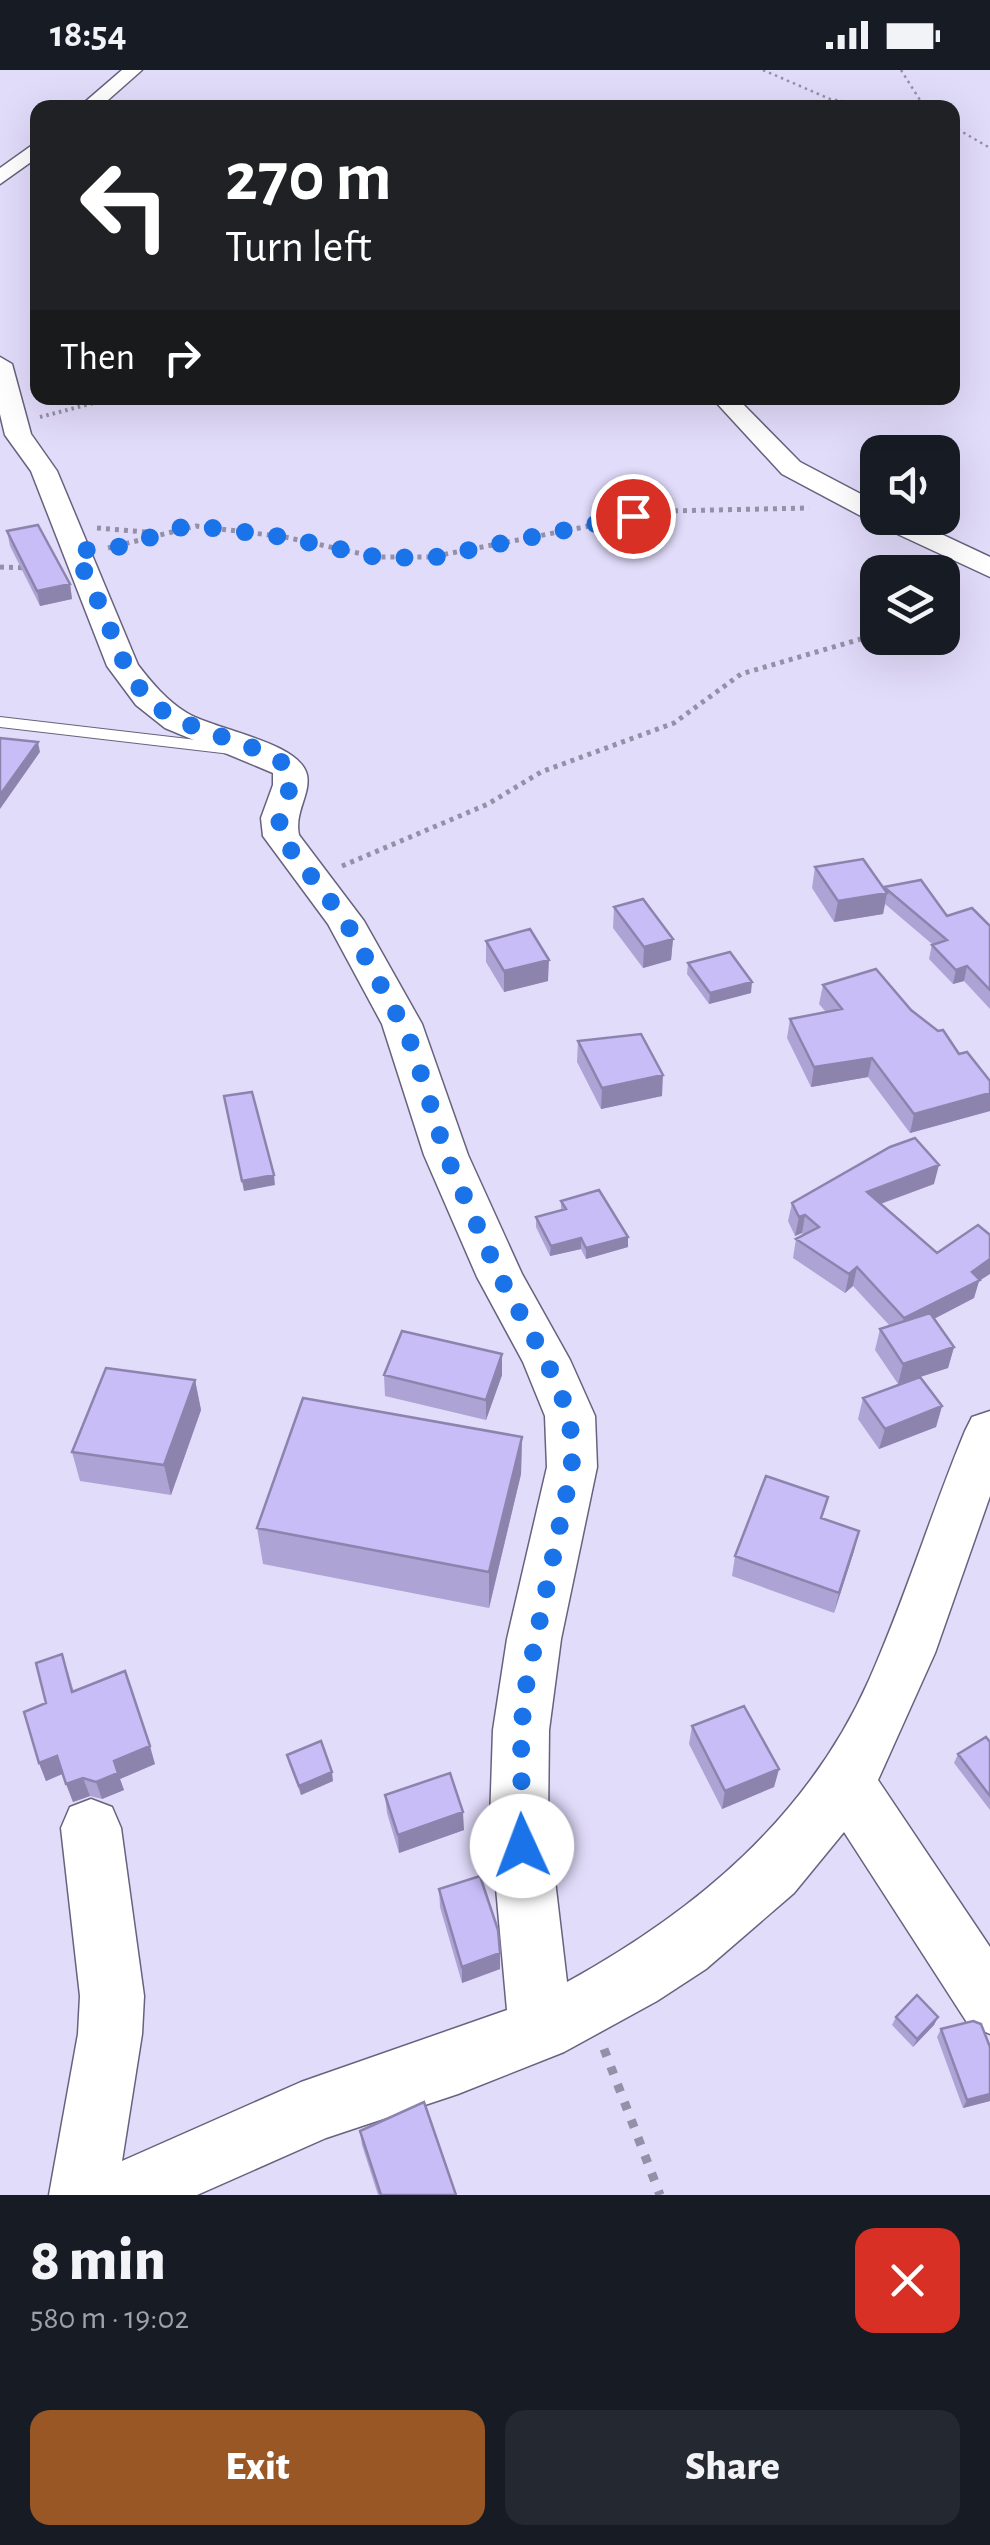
<!DOCTYPE html>
<html lang="en">
<head>
<meta charset="utf-8">
<style>
  body { margin:0; font-family:"Alegreya Sans",sans-serif; background:#242831; color:#f1f3f6; height:100vh; display:flex; flex-direction:column; font-size:38px; white-space:nowrap }
  * { box-sizing:border-box; margin:0 }
  p { font-size:32px; color:#9ea1a6 }
  .icon { flex:none; width:55px; height:55px; fill:none; stroke:currentColor; stroke-width:2; stroke-linecap:round; stroke-linejoin:round }
  .map { position:relative; height:2125px; overflow:hidden }
  .panel { display:flex; flex-direction:column; background:#171b24; flex:1 }
  .panel>* { flex:none }
  .guide { position:absolute; left:30px; top:30px; width:930px; height:305px; border-radius:20px; box-shadow:0 10px 40px #0002; background:#202124; color:#fff; overflow:hidden }
  .controls { position:absolute; left:860px; top:365px; display:grid; gap:20px }
  .controls a { display:grid; place-items:center; width:100px; height:100px; border-radius:20px; background:#171b24; box-shadow:0 10px 40px #0002; font-size:50px }
  .pin { position:absolute; display:grid; place-items:center; width:85px; height:85px; color:#fff; margin:-42px; border:5px solid #fff; border-radius:50%; box-shadow:0 2px 10px #0007 }
  .me { position:absolute; width:110px; margin:-55px; rotate:358deg; stroke-linejoin:round; filter:drop-shadow(0 0 8px #0008) }
  .turn { display:flex; align-items:center; gap:35px; height:210px; padding:0 30px; font-size:45px }
  .turn .icon { width:130px; height:130px; stroke-width:2.5 }
  .turn b { display:block; font-size:70px; line-height:85px }
  .then { display:flex; align-items:center; height:95px; padding:0 30px; background:#0003; gap:20px; font-size:38px }
  .round { display:grid; place-items:center; flex:none; width:105px; height:105px; border-radius:20px; background:#242831 }
  .headline { display:flex; align-items:center; justify-content:space-between; height:170px; padding:0 30px }
  h1 { font-size:60px; font-weight:800; line-height:75px }
  .action { display:flex; gap:20px; margin-top:auto; padding:20px 30px }
  .action a { flex:1; height:115px; border-radius:20px; background:#995725; color:#fff; font-size:40px; font-weight:800; line-height:115px; text-align:center }
  .action a+a { background:#242831; color:#f1f3f6 }
  .status { display:flex; justify-content:space-between; align-items:center; height:70px; padding:0 50px; background:#171b24; direction:ltr }
  .status svg { height:28px; fill:currentColor }
  .map>svg:first-child { display:block }
</style>
</head>
<body>
<div class="status"><b>18:54</b><svg viewBox="0 0 49 12"><path d="M0 12V9h3v3zM5 12V6h3v6zM10 12V3h3v9zM15 12V0h3v12zM26 1h20v11H26zM47 4h2v5h-2z"/></svg></div>
<div class="map">
<svg width="990" height="2125" viewBox="0 0 990 2125">
  <rect width="100%" height="100%" fill="#e2dcfb"/>
  <g fill="none" stroke-linecap="round" stroke-linejoin="round">
    <g stroke="#67627d" stroke-width="2">
      <path id="lane" d="M0,647L231,674L239,679L231,684L0,657Z"/>
    </g>
    <g stroke="#67627d" stroke-width="3">
      <path id="street" d="M122,0H142L99,38H78Z
        M38,71V87L0,114V98Z
        M0,287L12,294L31,364L57,401L138,595C152,613 167,631 187,643C215,660 300,672 307,705C311,724 294,742 299,765L364,851L422,954L468,1085L522,1204L570,1290L595,1346L597,1397L561,1569L549,1660L548,1751L567,1912C696,1841 808,1747 869,1610C905,1529 931,1443 965,1361L972,1347L990,1341V1426L935,1583L878,1710L990,1877V1964L968,1954L844,1762L794,1823L706,1899L657,1931L564,1982L458,2024L326,2068L197,2125H49L78,1964L80,1926L61,1758L70,1737L91,1729L112,1737L121,1758L144,1926L142,1964L122,2091L301,2012L507,1940L490,1751L493,1660L507,1569L547,1397L545,1346L523,1292L477,1207L424,1085L382,954L328,854L263,766L261,748L273,715V703L165,658L136,635L107,596L31,401L5,365L0,344Z
        M712,328H737L800,392L878,433V448H907L990,487V507L876,454L782,404Z"/>
    </g>
    <path stroke="#9490a7" stroke-width="2.5" stroke-dasharray="2.5 4" stroke-linecap="butt" d="M763,0L830,29L883,38
      M901,0L925,38
      M952,56L990,78"/>
    <path stroke="#9490a7" stroke-width="4" stroke-dasharray="2.5 4" stroke-linecap="butt" d="M40,347L113,328"/>
    <path stroke="#9490a7" stroke-width="5" stroke-dasharray="4 5" stroke-linecap="butt" d="M97,458L159,463
      M108,478L196,456L285,467L376,487H431L666,441L809,438
      M0,497L29,498
      M342,796L488,734L541,702L674,653L741,604L878,564"/>
    <path stroke="#9490a7" stroke-width="9" stroke-dasharray="8 11" stroke-linecap="butt" d="M604,1979L660,2125"/>
    <use href="#lane" fill="#fff" fill-rule="evenodd"/>
    <use href="#street" fill="#fff" fill-rule="evenodd"/>
  </g>
  <path fill="#ada3d5" d="M7,461L70,514L72,529L40,536L10,476Z
    M815,797L884,819V817L947,846L990,856V939L964,911L953,914L929,889L932,874L885,834L883,844L834,852L812,818Z
    M614,837L673,869L671,890L643,898L613,858Z
    M486,871L548,911L504,922L486,892Z
    M688,893L751,923L709,934L687,904Z
    M823,915L911,940L990,1011V1041L910,1063L868,1007L811,1017L787,968L790,949L826,942L819,934Z
    M578,971L662,1026L601,1039L577,992Z
    M934,1114L881,1134L937,1183L979,1211L974,1228L934,1249L954,1277L948,1298L920,1307L942,1336L936,1357L879,1379L858,1349L863,1328L898,1314L875,1280L880,1259L890,1256L853,1216L845,1223L793,1188L796,1169L803,1165L802,1163L795,1166L788,1151L792,1133Z
    M561,1131L628,1167V1177L586,1189L581,1179L550,1186L536,1157V1147L561,1140Z
    M384,1305H502L486,1350L385,1326Z
    M195,1310L201,1340L171,1425L80,1411L72,1382Z
    M522,1367L521,1404L489,1538L263,1494L257,1458Z
    M823,1448L854,1481L834,1543L732,1506L735,1486Z
    M68,1602L74,1622L155,1694L120,1709L124,1720L102,1729L90,1726L73,1732L63,1704L46,1711L39,1693L46,1633Z
    M692,1656L779,1699L774,1717L722,1739L689,1674Z
    M990,1672V1740L954,1693L958,1684Z
    M287,1685L333,1711L301,1725L289,1694Z
    M385,1725L464,1760L399,1783L387,1743Z
    M439,1819L500,1883V1899L462,1913L440,1837Z
    M896,1947H938L934,1955L913,1977L892,1955Z
    M941,1959L990,2031L963,2038L937,1967Z
    M360,2061L456,2125H378L362,2075Z"/>
  <path fill="#8d84ae" d="M70,514L72,529L40,536L37,521Z
    M38,672L40,682L0,739V725Z
    M887,823L883,844L834,852L838,831Z
    M673,869L671,890L643,898L644,877Z
    M549,890L548,911L504,922V901Z
    M967,896L964,911L953,914L956,900Z
    M752,912L751,923L709,934L710,923Z
    M872,988L868,1007L811,1017L814,997Z
    M663,1005L662,1026L601,1039L602,1018Z
    M990,1023V1041L910,1063L914,1044Z
    M939,1095L934,1114L863,1140L867,1122Z
    M274,1105L275,1115L244,1121L242,1111Z
    M805,1145L802,1163L795,1166L799,1147Z
    M628,1167V1177L586,1189V1178Z
    M581,1168V1179L550,1186L551,1176Z
    M990,1189V1204L979,1211L974,1228L899,1267L904,1248Z
    M857,1197L853,1216L845,1223L849,1204Z
    M954,1277L948,1298L898,1314L903,1294Z
    M502,1284V1305L486,1350V1330Z
    M195,1310L201,1340L171,1425L164,1395Z
    M942,1336L936,1357L879,1379L885,1359Z
    M522,1367L521,1404L489,1538V1502Z
    M859,1461L854,1481L834,1543L839,1523Z
    M150,1676L155,1694L120,1709L124,1720L102,1729L96,1712L114,1691Z
    M57,1686L64,1703L46,1711L39,1693Z
    M779,1699L774,1717L722,1739L725,1721Z
    M332,1702L333,1711L301,1725L299,1716Z
    M83,1708L90,1726L73,1732L66,1714Z
    M463,1742L464,1760L399,1783L398,1765Z
    M500,1883V1899L462,1913V1897Z
    M938,1947L934,1955L913,1977L917,1969Z
    M990,2024V2031L963,2038L967,2030Z"/>
  <path fill="#c9bdf8" stroke="#8d84ae" stroke-width="2.5" d="M38,455L70,514L37,521L7,461Z
    M0,668L38,672L0,725Z
    M863,789L887,823L838,831L815,797Z
    M921,810L947,846L972,838L990,856V920L967,896L956,900L932,875L947,870L884,817Z
    M643,829L673,869L644,877L614,837Z
    M530,859L549,890L504,901L486,871Z
    M730,882L752,912L710,923L688,893Z
    M876,899L911,940L938,961L943,960L959,984L967,982L990,1011V1023L914,1044L872,988L814,997L790,949L842,939L823,915Z
    M641,964L663,1005L602,1018L578,971Z
    M252,1022L274,1105L242,1111L224,1026Z
    M915,1068L939,1095L867,1122L937,1183L978,1155L990,1165V1189L972,1202L980,1210L904,1248L857,1197L849,1204L796,1169L819,1157L805,1145L799,1147L792,1133L890,1077Z
    M599,1120L628,1167L586,1178L581,1168L551,1176L536,1147L566,1139L561,1131Z
    M930,1243L954,1277L903,1294L880,1259Z
    M402,1261L502,1284L486,1330L384,1305Z
    M106,1298L195,1310L164,1395L72,1382Z
    M920,1307L942,1336L885,1359L863,1328Z
    M303,1328L522,1367L489,1502L257,1458Z
    M766,1406L828,1427L821,1448L859,1461L839,1523L735,1486Z
    M62,1584L72,1622L125,1601L150,1676L114,1691L118,1703L96,1712L83,1708L66,1714L57,1686L39,1693L24,1642L46,1633L36,1593Z
    M744,1636L779,1699L725,1721L692,1656Z
    M986,1667L990,1672V1726L958,1684Z
    M321,1671L332,1702L299,1716L287,1685Z
    M450,1703L463,1742L398,1765L385,1725Z
    M480,1806L498,1860L500,1883L462,1897L439,1819Z
    M917,1925L938,1947L917,1969L896,1947Z
    M973,1951L981,1954L990,1977V2024L967,2030L941,1959Z
    M424,2032L456,2125H381L360,2061Z"/>
  <g fill="none" stroke-linecap="round" stroke-linejoin="round">
    <path stroke="#1a73e8" stroke-width="18" stroke-dasharray="0 32.4" d="M522,1776L521,1660L526,1616L572,1397L570,1346L546,1290L500,1207L446,1085L413,978L402,954L345,850L280,766C274,743 298,719 288,699C276,678 188,661 163,641C128,615 120,582 104,544C95,523 84,503 76,481L126,476L177,458L196,456L284,467L376,487L431,488L633,446"/>
  </g>
</svg>
<div class="controls">
<a><svg class="icon" aria-label="sound" viewBox="0 0 24 24"><path d="M4 9h4l5-4v14l-5-4H4zM17 9q2 3 0 6"/></svg></a>
<a><svg class="icon" aria-label="layers" viewBox="0 0 24 24"><path d="M12 4l9 5-9 5-9-5zM3 14l9 5 9-5"/></svg></a>
</div>
<div class="pin" style="left:633px;top:446px;background:#d93025"><svg class="icon" aria-label="arrive" viewBox="0 0 24 24"><path d="M6 21V4h12l-3 4 3 4H6"/></svg></div>
<svg class="me" style="left:522px;top:1776px" viewBox="-20 -20 40 40"><circle r="19" fill="#fff"/><path d="M0-13L10 11 0 6-10 11z" fill="#1a73e8"/></svg>
<div class="guide">
<div class="turn"><svg class="icon" aria-label="left" viewBox="0 0 24 24"><path d="M17 20v-9H6M10 6l-5 5 5 5"/></svg><div><b>270 m</b>Turn left</div></div>
<div class="then">Then<svg class="icon" aria-label="right" viewBox="0 0 24 24"><path d="M7 20v-9h11M14 6l5 5-5 5"/></svg></div>
</div>
</div>
<section class="panel">
<div class="headline"><div><h1>8 min</h1><p>580 m · 19:02</p></div><a class="round" style="background:#d93025;color:#fff"><svg class="icon" aria-label="close" viewBox="0 0 24 24"><path d="M6 6l12 12M18 6L6 18"/></svg></a></div>
<div class="action"><a>Exit</a><a>Share</a></div>
</section>
</body>
</html>
